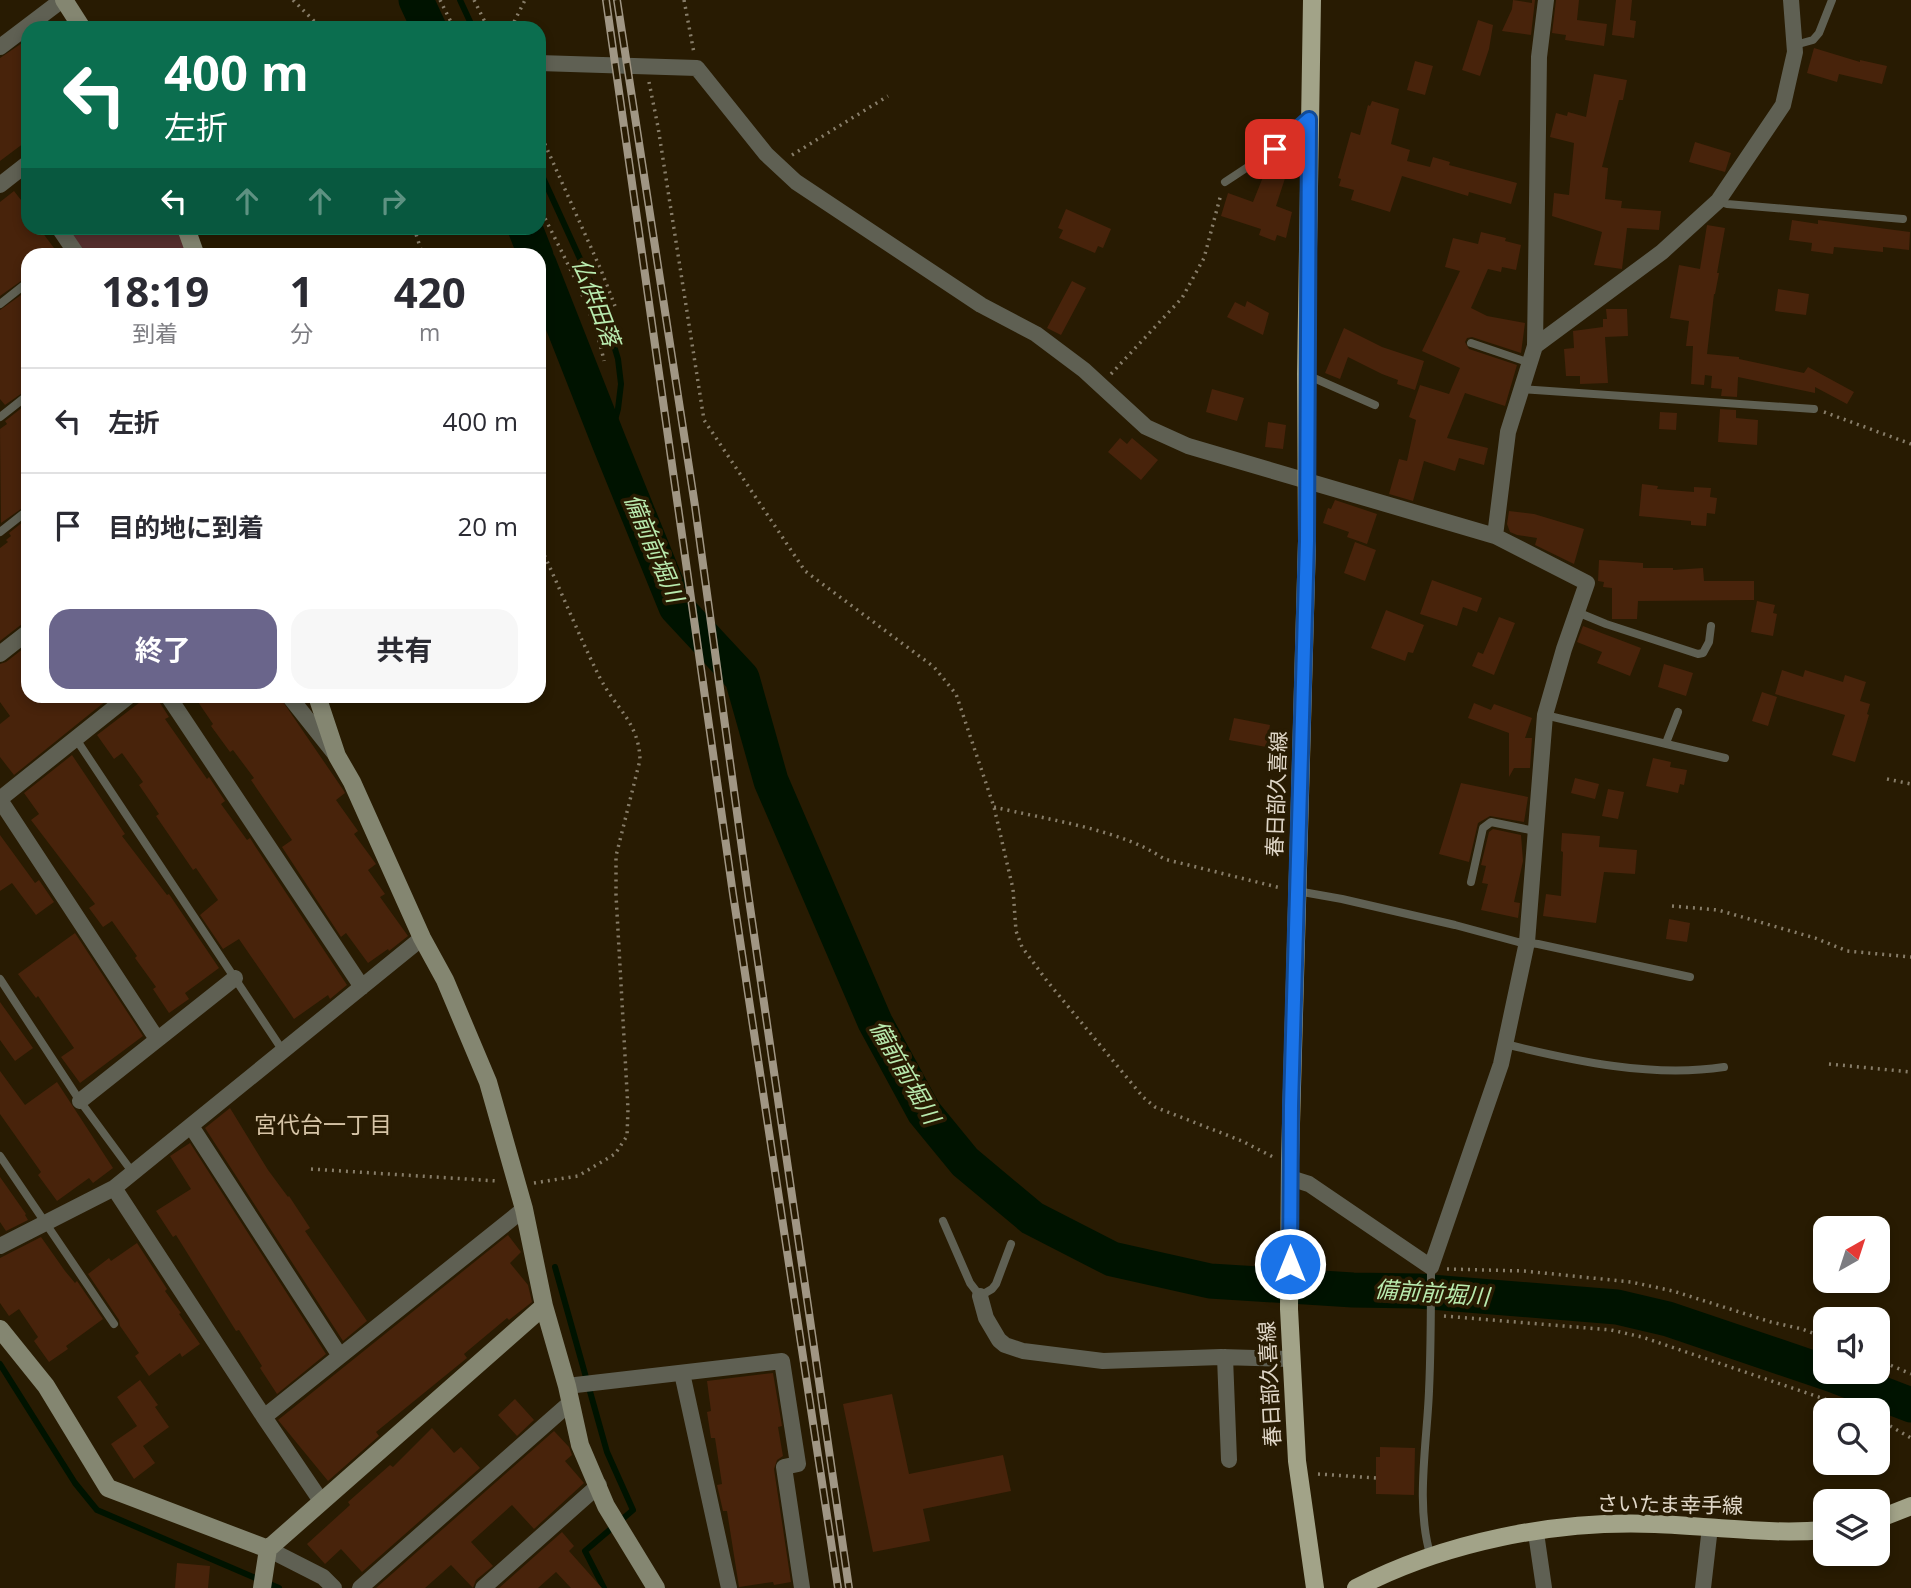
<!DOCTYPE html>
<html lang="ja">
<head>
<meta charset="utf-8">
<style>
  body { margin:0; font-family:"Open Sans","Noto Sans JP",sans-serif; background:#f7f7f7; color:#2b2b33; height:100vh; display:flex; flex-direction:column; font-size:26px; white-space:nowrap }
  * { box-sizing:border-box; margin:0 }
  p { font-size:23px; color:#7c7c81 }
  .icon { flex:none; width:38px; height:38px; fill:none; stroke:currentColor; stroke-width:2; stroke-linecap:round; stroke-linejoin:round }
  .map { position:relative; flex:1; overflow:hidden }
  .side { position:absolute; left:21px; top:248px; width:525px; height:455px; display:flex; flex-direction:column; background:#fff; border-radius:21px; box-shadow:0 4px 10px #0003 }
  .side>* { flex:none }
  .banner { position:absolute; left:21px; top:21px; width:525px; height:214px; border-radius:21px; box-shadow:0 4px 10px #0003; background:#0b6e4f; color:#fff; overflow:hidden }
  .needle { width:46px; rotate:39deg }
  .tools { position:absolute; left:1813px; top:1216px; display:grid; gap:14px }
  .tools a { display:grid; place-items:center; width:77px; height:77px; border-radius:14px; background:#fff; box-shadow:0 4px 10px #0003; font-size:35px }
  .pin { position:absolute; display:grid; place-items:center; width:60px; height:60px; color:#fff; margin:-30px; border-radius:14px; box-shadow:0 4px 10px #0006 }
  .me { position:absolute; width:77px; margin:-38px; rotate:0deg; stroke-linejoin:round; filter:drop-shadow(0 0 5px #0008) }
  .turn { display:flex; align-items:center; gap:24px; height:147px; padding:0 28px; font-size:32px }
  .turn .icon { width:91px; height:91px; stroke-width:2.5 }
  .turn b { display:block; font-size:49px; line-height:60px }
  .lanes { display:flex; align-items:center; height:66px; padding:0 28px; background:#0003; justify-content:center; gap:35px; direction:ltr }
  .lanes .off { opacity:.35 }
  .eta { display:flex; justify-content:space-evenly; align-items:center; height:119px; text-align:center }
  .eta b { font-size:42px; font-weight:700; line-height:49px }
  .button { display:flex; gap:14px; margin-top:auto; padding:14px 28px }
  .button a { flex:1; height:80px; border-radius:21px; background:#6a658b; color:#fff; font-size:28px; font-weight:700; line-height:80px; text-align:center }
  .button a+a { background:#f7f7f7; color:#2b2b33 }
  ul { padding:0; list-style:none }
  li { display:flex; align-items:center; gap:21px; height:105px; padding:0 28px; border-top:2px solid #e1e1e2 }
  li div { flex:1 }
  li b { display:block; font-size:26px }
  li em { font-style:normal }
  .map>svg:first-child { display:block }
</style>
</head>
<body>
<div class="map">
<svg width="1911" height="1588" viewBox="0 0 1911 1588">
  <rect width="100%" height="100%" fill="#281b02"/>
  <path fill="#562f2e" d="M59,228H186L196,255H78Z"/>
  <path fill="#001300" d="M1880,1393L1911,1397V1411Z"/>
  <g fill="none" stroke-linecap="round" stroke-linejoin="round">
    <path stroke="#001300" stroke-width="6" d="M460,0L473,28
      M539,169L603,309L618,359L621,384L618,409L609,442
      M555,1267L607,1452L633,1510L585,1551L604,1588
      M0,1364L75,1483L97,1510L279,1588"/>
    <path stroke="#001300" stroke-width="35" d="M416,0L429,28
      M525,228L536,256
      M539,264L609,442L676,607L742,678L771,781L875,1022L924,1112L965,1162L1032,1218L1112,1259L1210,1281L1353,1290L1418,1291L1617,1307L1668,1319L1833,1375L1911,1405"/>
  </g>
  <path fill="#48230b" d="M1513,0L1532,3V0H1535L1531,35L1502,31L1512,9Z
    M1556,0H1579L1577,20L1607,24L1604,46L1565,40L1566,35L1552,33Z
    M1616,0H1632L1630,20L1636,21L1634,38L1612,35Z
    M1478,20L1493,25L1489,49L1480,76L1462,70Z
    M28,39V140L0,161V58Z
    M1814,48L1860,62V60L1887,66L1882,84L1839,74L1837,82L1807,73Z
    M1415,61L1433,66L1425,95L1407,90Z
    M1594,74L1627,80L1623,100H1619L1602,167L1608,168L1605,199L1622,201L1621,208L1661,211L1659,230L1627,228L1622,269L1594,265L1602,232L1552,216L1554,193L1569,195L1574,143L1550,137L1556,113L1567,116L1568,112L1586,117Z
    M1372,101L1399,109L1391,144L1410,150L1407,161L1430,167L1433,157L1450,162L1449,165L1517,183L1511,204L1469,192L1468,196L1402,176L1390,212L1351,200L1354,190L1339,186L1341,179L1338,178L1351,132L1360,135L1368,105L1370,106Z
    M1695,142L1731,153L1725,172L1689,162Z
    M1273,158L1286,162L1285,165L1289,166L1276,206L1292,212L1286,238L1277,235L1275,241L1259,235L1261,229L1221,216L1228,193L1253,202L1269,162Z
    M14,191L28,209V228H39L60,256H28V276L0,296V202Z
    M1066,209L1111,229L1103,248L1098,246L1095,253L1059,238L1063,230L1058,228Z
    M1792,220L1818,224V220L1910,232L1909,250L1883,247V252L1834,247L1833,254L1811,251L1812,243L1789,240Z
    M1707,225L1725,228L1717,273H1719L1715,294H1714L1707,354L1739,357V359L1804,373L1808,367L1854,392L1847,404L1815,387V393L1738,377L1737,397L1721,396L1722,389L1711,388L1712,376L1705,375L1704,385L1691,384L1693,346H1686L1689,321L1670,318L1679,265L1700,269Z
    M1481,232L1506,238L1505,241L1521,245L1516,270L1502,267L1501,272L1488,269L1471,308L1487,316L1525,323L1521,353L1472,337L1467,338L1465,342L1469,349L1517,365L1505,406L1465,393L1447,438L1488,448L1484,465L1459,458L1455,471L1424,461L1413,501L1389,494L1399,459L1407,461L1416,420L1409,417L1420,385L1449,394L1460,368L1422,351L1460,271L1445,267L1453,238L1478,244Z
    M1072,281L1086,288L1061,335L1047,328Z
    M1778,289L1809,294L1806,315L1775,311Z
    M28,290V389L5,405L0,399V310Z
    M1247,301L1269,313L1263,335L1227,317L1235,302L1245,307Z
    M1606,309H1627L1628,336L1605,337L1608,383L1580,384V376H1566L1564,349L1574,348L1573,331L1603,327V319H1607Z
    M1344,328L1382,347L1424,361L1415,390L1397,384L1398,380L1382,374L1348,357L1340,379L1325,373Z
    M1212,389L1244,398L1237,421L1206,412Z
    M28,403V504L1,523L0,429L7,424L5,421Z
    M1720,409L1736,410V418L1758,420L1757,445L1718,442Z
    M1660,412L1677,413L1676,430L1659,429Z
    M1268,422L1286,425L1283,449L1265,447Z
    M1120,438L1127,444L1132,438L1158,460L1141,480L1108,452Z
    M1642,484L1658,486L1657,489L1694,492V487L1711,488L1710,497L1717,498L1715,514L1707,513L1706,526L1691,525V521L1639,516Z
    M1335,500L1377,514L1367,544L1347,537L1349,532L1323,523L1328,508L1331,509Z
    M1509,511L1534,514L1584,529L1574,564L1535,545L1537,538L1517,535L1510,532L1507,524Z
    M28,518V569L22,574L28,581V622L22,624L0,641V548L8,542L6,540L11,536L9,533Z
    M1355,542L1376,550L1365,581L1344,573Z
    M1599,560L1643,563V568H1673V570L1703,568L1704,581H1754V600L1638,601L1637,619H1612V588L1603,587L1604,582L1598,581Z
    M1432,580L1482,598L1477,612L1463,607L1457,626L1420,614Z
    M1757,601L1775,605L1773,613L1777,614L1773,636L1751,632Z
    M1386,610L1424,625L1413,653L1408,652L1405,661L1371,648Z
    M1499,617L1515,623L1494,675L1472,666L1478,652L1483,654Z
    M1583,626L1641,648L1630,676L1597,663L1602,652L1577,642Z
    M28,645V696H112L14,775L0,757V724L10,716L0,702V664L6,662Z
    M1664,664L1693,673L1686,696L1658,687Z
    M1782,670L1803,677L1805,670L1843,682L1845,675L1866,682L1860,701L1870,704L1867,714L1869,715L1855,762L1832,755L1845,715L1775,694Z
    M1762,692L1777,697L1768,726L1752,721Z
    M148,696H156L158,700L169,717L165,719L207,779L209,777L225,801L221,804L247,840L250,838L255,846L347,985L330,999L328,995L294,1019L239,939L223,949L200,915L218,900L196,868L193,870L156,816L159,814L139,785L143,782L122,753L114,759L97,735Z
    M194,696H279L344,791L345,793L336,800L358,831L354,834L376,864L368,870L385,894L380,897L408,936L389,951L388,949L368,963L346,933L341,937L282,847L292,840L251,780L254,778L233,750L230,752L211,726L213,724Z
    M1474,703L1491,710L1494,704L1532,718L1525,738H1532L1530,768H1514L1509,777V733L1468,718Z
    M1234,718L1270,725L1266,747L1229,740Z
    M72,755L125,834L122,836L167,895L169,894L219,968L185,993L189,999L169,1013L153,989L156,987L135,958L137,956L112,921L103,927L89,908L95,904L31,820L39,814L24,793Z
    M1653,758L1671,762L1670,767L1687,770L1684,785L1680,784L1678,793L1646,786Z
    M1575,778L1599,784L1595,799L1571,793Z
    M1461,783L1528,797L1524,822L1490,816L1478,823L1469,862L1439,854Z
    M1608,789L1624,792L1618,819L1602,816Z
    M1493,829L1521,835L1523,861L1514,902L1520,903L1518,918L1481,910L1488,884L1482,883L1486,866L1481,865L1489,832Z
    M1562,833L1600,836L1599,847L1637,850L1635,874L1604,872L1596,923L1543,916L1546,894L1561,896L1563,852L1561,851Z
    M0,835L35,883L39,880L54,902L36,915L12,883L0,891Z
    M1669,919L1690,923L1687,942L1666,939Z
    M75,933L143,1036L80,1083L61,1057L74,1048L38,996L36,998L18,974Z
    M0,1002L33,1048L15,1061L0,1040Z
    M0,1071L25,1105L57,1082L113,1168L93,1183L89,1178L57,1201L38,1175L41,1172L0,1114Z
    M230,1108L268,1170L288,1197L289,1196L310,1228L305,1231L367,1321L343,1341L205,1128Z
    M190,1143L326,1354L277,1394L260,1368L262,1366L239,1330L236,1331L176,1235L173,1237L156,1211L191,1189L170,1156Z
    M0,1177L26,1214L25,1215L28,1220L6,1231L0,1222Z
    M508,1235L521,1252L510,1263L528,1285L532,1302L509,1320L507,1318L464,1354L467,1358L376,1432L379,1436L328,1481L278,1420Z
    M41,1237L65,1271L75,1283L77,1281L103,1319L66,1346L68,1349L49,1362L34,1341L38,1337L19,1309L9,1316L0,1303V1258Z
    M137,1243L167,1289L165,1291L181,1313L179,1314L200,1344L182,1357L180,1353L149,1376L135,1356L139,1353L120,1326L119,1320L88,1274L109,1258L111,1261Z
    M773,1373L782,1426L778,1427L783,1456L777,1460L774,1469L791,1582L774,1585L773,1582L739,1587L727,1511H723L717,1485L722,1484L715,1438H711L707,1412L711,1411L707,1381Z
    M140,1380L158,1405L155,1407L169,1427L143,1446L155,1463L134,1479L111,1444L137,1426L117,1397Z
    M892,1394L909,1474L1003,1455L1011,1491L923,1509L930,1541L873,1552L843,1404Z
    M515,1399L534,1420L517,1436L498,1415Z
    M432,1428L454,1453L461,1447L480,1468L362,1572L341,1549L325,1564L307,1544L350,1505L348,1502L390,1465L393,1467Z
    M554,1431L569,1447L572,1455L565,1461L584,1483L534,1529L512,1505L471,1542L493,1566L476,1580L473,1588L451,1565L425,1588H376Z
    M1380,1447L1415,1448L1414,1495L1376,1494V1457H1380Z
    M562,1532L574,1546L569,1551L602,1588H571L556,1572L538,1588H499Z
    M177,1563L210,1566L208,1588H175Z"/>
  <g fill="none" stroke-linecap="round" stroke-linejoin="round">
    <path stroke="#877d69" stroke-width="3.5" stroke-dasharray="2 5" stroke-linecap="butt" d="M293,0L321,28
      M440,0L454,28
      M474,0L488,28
      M684,0L694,53
      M511,28L525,0
      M649,82L658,127L704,420L805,571L934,667L956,694L994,807L1013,889L1016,931L1022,947L1047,981L1143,1097L1155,1107L1242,1141L1273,1157
      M539,131L601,270L615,306
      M792,155L888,96
      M539,206C563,256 593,307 604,361
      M414,228L423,256
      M1111,374L1182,298L1204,258L1221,194
      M1824,412L1911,444
      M1887,779L1911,784
      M994,807C1044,819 1124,830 1164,859L1281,888
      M1672,906L1718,910L1815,938L1847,951L1911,957
      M1829,1064L1911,1072
      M311,1169L497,1181
      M534,1183L578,1176L615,1154L627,1136L628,1109L616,895V856L640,760C639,722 616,709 600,678C578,634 560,588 539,544
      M1447,1269L1524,1271L1631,1282L1673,1291L1771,1322L1802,1329L1825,1338
      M1444,1316L1611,1330L1642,1337L1857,1410
      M1878,1360L1911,1374
      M1878,1419L1911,1438
      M1318,1474L1376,1478"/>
    <path stroke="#5f6053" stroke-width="8" d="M1795,45L1813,40L1819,33L1832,0
      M1225,182L1275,149L1307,121
      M1718,201L1727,204L1903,219
      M0,304L28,282
      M1471,343L1530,363
      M1307,375L1375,405
      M1521,389L1814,409
      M0,417L28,395
      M0,532L28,510
      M1577,612L1606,624L1698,654L1703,653L1709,642L1711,626
      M1545,715L1725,758
      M76,739L283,1051
      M1666,743L1678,712
      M1471,882L1483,828L1491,822L1535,831
      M1297,891L1342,899L1455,925L1518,942L1538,944L1690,977
      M0,979L80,1101L133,1173
      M1505,1044C1575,1061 1652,1078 1724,1067
      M0,1156L114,1324
      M943,1221L970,1283L980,1296L992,1289L996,1284L1011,1244
      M1431,1267C1431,1308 1431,1350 1429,1391C1427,1443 1415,1507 1431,1557"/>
    <path stroke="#5f6053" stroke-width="16" d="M0,47L62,0
      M539,63L697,68L766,154L796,182L981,305L1036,334L1084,370L1146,427L1188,446L1495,536L1587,583L1564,649L1545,715L1527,942L1501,1064L1431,1267L1309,1184L1290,1178
      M0,185L28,163
      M59,228L78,256
      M1535,346L1662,252L1718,201L1783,105L1795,52L1791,0
      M1495,536L1508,432L1535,346L1539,57L1546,0
      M0,654L28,632
      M168,696L362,987
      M289,696L335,754
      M0,799L129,696
      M0,800L157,1039
      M80,1101L235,978
      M191,1126L340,1356
      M114,1188L264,1417L321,1501
      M0,1246L114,1188L422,938
      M980,1296L986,1318L999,1340L1005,1345L1023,1351L1103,1361L1221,1357L1290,1359
      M1225,1357L1229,1460
      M682,1373L729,1588
      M567,1386L782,1361L798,1464L784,1467L802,1588
      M264,1417L524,1209
      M1536,1533L1544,1588
      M268,1549L323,1577L334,1588
      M360,1588L571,1402
      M483,1588L599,1485
      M1703,1588L1710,1527"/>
    <path stroke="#848671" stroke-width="18" d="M64,0L82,28
      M186,228L196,256
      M317,696L337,756L352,782L422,938L445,980L488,1082L524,1209L544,1306L567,1386L580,1445L606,1506L656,1588
      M0,1329L46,1386L108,1488L268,1549
      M262,1588L268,1549L544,1306"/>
    <path stroke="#a2a388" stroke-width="18" d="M1312,0L1306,374L1307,541L1290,1160L1289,1309L1297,1461L1315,1588
      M1878,1519L1911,1506
      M1356,1588C1445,1542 1554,1520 1655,1524C1712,1526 1769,1535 1825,1530"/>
    <g stroke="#a09684" stroke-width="8">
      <path id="rail" d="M606,0L733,894L838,1588
        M617,0L695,506L748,893L849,1588"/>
    </g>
    <use href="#rail" stroke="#281b02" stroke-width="5" stroke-dasharray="16" stroke-linecap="butt"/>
  </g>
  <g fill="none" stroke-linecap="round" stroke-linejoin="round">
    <g stroke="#114b97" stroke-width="18">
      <path id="route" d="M1275,149L1309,119L1307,541L1291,1106L1290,1264"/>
    </g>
    <use href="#route" stroke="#1a73e8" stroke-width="12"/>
  </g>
  <g text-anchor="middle" stroke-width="7" stroke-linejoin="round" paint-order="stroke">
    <g font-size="21" fill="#e0d7c8" stroke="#281b02">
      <text transform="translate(1277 794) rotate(-88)" y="7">春日部久喜線</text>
      <text transform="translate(1270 1384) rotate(-93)" y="7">春日部久喜線</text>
      <text transform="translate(1670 1505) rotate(1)" y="7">さいたま幸手線</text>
    </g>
    <g font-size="23" font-style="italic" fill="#b9ebaf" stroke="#281b02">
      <text transform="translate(596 302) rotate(69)" y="8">仏供田落</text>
      <text transform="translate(654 548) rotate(67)" y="8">備前前堀川</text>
      <text transform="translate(905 1072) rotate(60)" y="8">備前前堀川</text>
      <text transform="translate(1432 1293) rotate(4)" y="8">備前前堀川</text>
    </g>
    <g font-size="23" fill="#d6c4a6" stroke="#281b02">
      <text x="323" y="1133">宮代台一丁目</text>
    </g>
  </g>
</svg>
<div class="tools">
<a><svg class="needle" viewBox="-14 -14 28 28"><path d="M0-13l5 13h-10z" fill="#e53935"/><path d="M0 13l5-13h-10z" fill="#7c7c81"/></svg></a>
<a><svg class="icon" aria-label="sound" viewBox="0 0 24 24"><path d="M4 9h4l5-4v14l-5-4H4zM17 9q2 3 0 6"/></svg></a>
<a><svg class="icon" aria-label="search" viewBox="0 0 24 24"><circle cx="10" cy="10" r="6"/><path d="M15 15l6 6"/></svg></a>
<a><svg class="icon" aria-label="layers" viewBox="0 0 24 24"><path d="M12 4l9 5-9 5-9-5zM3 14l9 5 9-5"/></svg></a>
</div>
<div class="pin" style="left:1275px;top:149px;background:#d93025"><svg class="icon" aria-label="arrive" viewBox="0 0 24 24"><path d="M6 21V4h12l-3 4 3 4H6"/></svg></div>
<svg class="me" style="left:1290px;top:1264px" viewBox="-20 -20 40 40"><circle r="17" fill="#1a73e8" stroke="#fff" stroke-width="3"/><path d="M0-11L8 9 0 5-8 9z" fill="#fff"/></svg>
<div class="banner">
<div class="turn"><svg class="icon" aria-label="left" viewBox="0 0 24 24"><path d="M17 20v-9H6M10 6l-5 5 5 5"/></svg><div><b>400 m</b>左折</div></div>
<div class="lanes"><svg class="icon" aria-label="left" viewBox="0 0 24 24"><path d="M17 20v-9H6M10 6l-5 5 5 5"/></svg><svg class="icon off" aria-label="ahead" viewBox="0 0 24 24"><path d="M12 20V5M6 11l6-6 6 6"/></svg><svg class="icon off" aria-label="ahead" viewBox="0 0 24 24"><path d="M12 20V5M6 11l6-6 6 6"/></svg><svg class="icon off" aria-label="right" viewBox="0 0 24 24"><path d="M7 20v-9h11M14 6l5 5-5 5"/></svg></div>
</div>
<section class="side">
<div class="eta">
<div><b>18:19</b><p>到着</p></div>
<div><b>1</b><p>分</p></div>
<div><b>420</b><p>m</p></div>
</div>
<ul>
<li><svg class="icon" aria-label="left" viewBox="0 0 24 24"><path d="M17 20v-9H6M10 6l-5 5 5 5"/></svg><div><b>左折</b></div><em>400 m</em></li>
<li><svg class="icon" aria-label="arrive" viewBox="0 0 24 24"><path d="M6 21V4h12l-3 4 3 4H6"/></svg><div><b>目的地に到着</b></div><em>20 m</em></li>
</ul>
<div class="button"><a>終了</a><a>共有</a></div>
</section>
</div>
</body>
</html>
